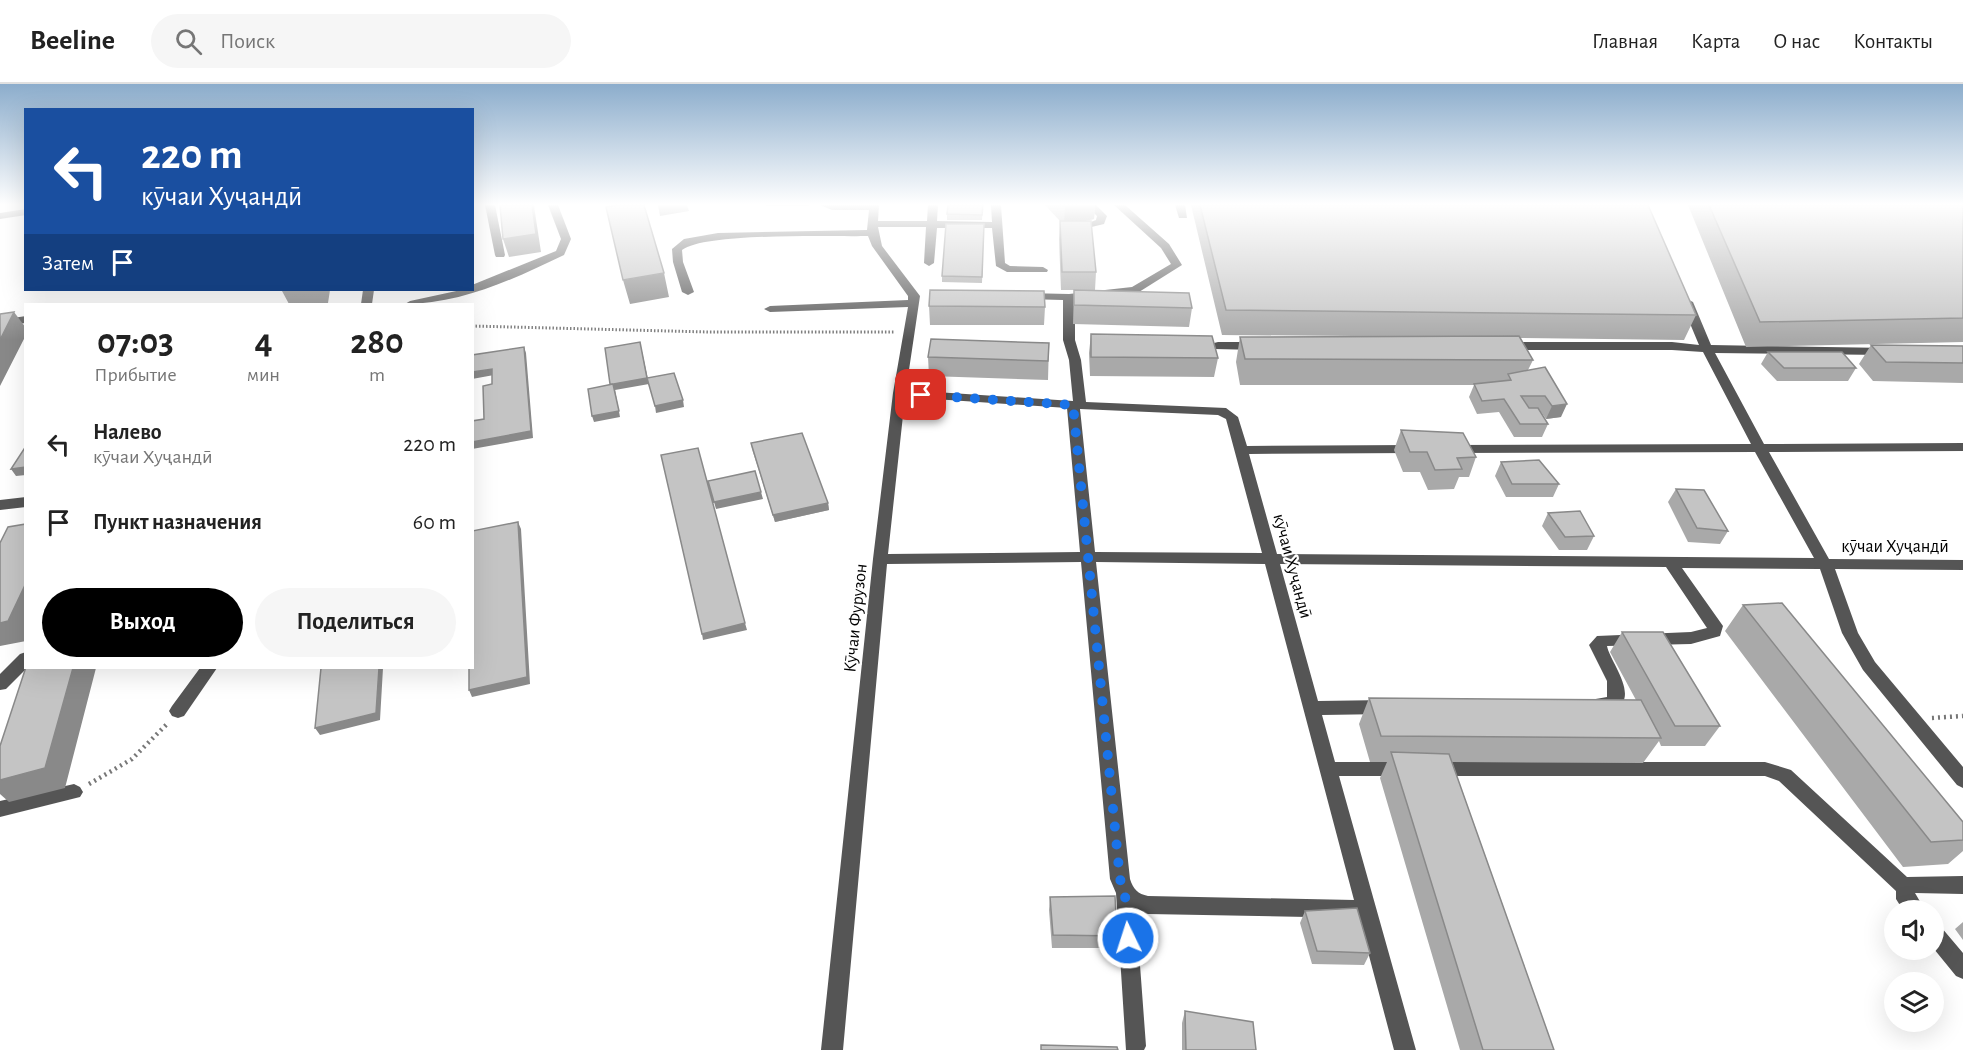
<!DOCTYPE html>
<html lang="ru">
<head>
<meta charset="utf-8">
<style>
  body { margin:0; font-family:"Alegreya Sans",sans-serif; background:#f6f6f6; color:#222; height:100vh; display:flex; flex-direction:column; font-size:22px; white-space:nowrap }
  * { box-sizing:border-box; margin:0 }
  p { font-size:20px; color:#767676 }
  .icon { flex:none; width:33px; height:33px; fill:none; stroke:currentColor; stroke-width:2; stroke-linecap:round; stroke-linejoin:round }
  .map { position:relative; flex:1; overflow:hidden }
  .drawer { position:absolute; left:24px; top:219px; width:450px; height:366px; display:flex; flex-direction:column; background:#fff; border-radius:0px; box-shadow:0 6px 24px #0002 }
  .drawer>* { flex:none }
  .hud { position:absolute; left:24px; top:24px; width:450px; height:183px; border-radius:0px; box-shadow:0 6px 24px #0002; background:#1a4fa0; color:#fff; overflow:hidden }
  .fabs { position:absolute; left:1884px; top:816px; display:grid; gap:12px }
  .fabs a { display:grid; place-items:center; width:60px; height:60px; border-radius:50%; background:#fff; box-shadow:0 6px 24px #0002; font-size:30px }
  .pin { position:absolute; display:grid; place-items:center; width:51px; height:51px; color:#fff; margin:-26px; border-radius:12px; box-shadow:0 3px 9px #0006 }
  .me { position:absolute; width:66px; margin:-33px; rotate:356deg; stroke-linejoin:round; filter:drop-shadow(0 0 4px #0008) }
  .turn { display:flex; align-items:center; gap:21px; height:126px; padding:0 18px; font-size:27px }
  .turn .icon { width:78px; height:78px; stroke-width:2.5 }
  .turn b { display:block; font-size:42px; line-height:51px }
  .then { display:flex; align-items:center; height:57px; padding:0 18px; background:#0003; gap:12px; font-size:22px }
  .eta { display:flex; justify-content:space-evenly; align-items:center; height:102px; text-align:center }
  .eta b { font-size:36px; font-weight:600; line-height:42px }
  .primary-button { display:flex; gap:12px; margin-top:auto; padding:12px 18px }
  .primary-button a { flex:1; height:69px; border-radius:36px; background:#000; color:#fff; font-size:24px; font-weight:600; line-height:69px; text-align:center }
  .primary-button a+a { background:#f6f6f6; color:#222 }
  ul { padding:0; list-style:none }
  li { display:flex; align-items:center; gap:18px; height:78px; padding:0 18px }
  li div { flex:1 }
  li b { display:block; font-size:22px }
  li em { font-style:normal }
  header { display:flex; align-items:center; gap:36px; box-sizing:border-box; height:84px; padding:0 30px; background:#fff; border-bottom:2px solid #e0e0e0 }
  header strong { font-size:28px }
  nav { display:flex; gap:33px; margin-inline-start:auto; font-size:21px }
  .search { width:420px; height:54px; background:#f6f6f6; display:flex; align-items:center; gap:15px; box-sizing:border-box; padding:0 21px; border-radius:33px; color:#767676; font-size:22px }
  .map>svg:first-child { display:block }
</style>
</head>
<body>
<header>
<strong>Beeline</strong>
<div class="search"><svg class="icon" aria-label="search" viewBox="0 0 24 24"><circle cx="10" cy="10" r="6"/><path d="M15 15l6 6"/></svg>Поиск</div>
<nav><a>Главная</a><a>Карта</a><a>О нас</a><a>Контакты</a></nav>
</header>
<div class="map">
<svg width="1963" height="966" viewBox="0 0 1963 966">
  <rect width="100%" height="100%" fill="#fff"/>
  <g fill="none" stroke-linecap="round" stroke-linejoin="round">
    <path stroke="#777" stroke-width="3" stroke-dasharray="1.5 2" stroke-linecap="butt" d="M472,242L708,248H895"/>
    <path stroke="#777" stroke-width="4.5" stroke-dasharray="2 4" stroke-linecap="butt" d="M1932,634L1963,632
      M89,700L132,675L168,639"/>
    <path fill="#555" fill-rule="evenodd" d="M485,121H495L505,171L504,173H496L495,171Z
      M548,121H558L571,155L564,171C514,195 461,220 405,220L410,217L461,206H472V201L556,167L561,155Z
      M820,121H879L878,137H927L928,121H938L937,137L992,138L991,121H1001L1005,179L1010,182L1043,183L1048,186L1047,188H1007L996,182L992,144H937L934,179L929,182L924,179L926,143H878L882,162L920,212L906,306L1073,317L1069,276L1063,256V216L1025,215L1019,212L1025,209L1069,210L1132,203L1171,180L1161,164L1114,121H1125L1169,160L1182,181L1139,208L1075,216V256L1081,276L1086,318L1226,324L1238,333L1247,362L1414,361L1421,365L1414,369L1249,370L1277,470L1814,474L1755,368L1453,369L1446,365L1453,361L1751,360L1703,268L1672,266H1504L1498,262L1504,258H1672L1699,261L1681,218L1687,215L1693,218L1711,261L1889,264L1891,267L1885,271L1715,269L1764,360L1963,359V367L1769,368L1829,475L1963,476V486L1835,485L1858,549L1875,578L1963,683V704L1957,701L1863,586L1842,549L1820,485L1682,484L1723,542L1720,552L1691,560L1607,562C1610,578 1641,614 1614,625C1606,628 1598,628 1590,626L1588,621L1590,616L1607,613V597L1589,561L1597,552L1691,548L1707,544L1666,483L1280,480L1318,617L1386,616L1392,618L1394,623L1392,628L1386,630L1322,631L1335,678H1403L1409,680L1412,685L1409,690L1403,692H1339L1416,966H1394L1359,834L1148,830L1136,827L1146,962L1144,966H1126L1116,809L1110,795L1081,478L887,480L843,966H821L873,475L893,309L908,223L770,228L764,225L770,222L908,216V212L872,162L868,152C831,153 707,148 682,166L683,178L694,208L688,211L682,208L673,178L672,165L684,155L718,149L867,146L869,126H832ZM905,313L1067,324L1080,468L888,470ZM1080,325L1218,331L1226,335L1262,469L1095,468ZM1096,478L1265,480L1354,816L1148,812C1138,810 1133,805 1130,795Z
      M1086,121H1096L1107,132L1104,140L1083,145V141L1096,136L1097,132Z
      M1175,121H1185L1187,134H1179Z
      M26,125V131L0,135V129Z
      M363,206H374L372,220H361Z
      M26,232V239L0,242V236Z
      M1218,258H1258L1264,262L1258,266L1214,265V259Z
      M26,413V423L0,426V416Z
      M26,568L27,584L6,605L0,606V590L20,570Z
      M200,584H217L184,632L178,634L172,632L169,627L172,622Z
      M1436,678H1765L1791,686L1907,793L1963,792V810L1915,809L1925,826H1903L1896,815V807L1779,697L1765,692H1436L1430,690L1427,685L1430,680Z
      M74,700L80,703L83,708L80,713L0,733V717Z
      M1934,841L1941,843L1963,869V895L1956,892L1934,865Z"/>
  </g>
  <path fill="#a9a9a9" d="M766,121H809V122H766Z
    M983,121L982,136H947V130Z
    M1045,121H1095L1094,135L1084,137L1096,188L1095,206L1192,224L1189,243L1073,240L1074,206H1061L1059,155L1060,137Z
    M1191,121H1648L1696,231L1684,256L1520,254L1533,276L1528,286L1561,333L1546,335L1539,325L1548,340L1542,353H1514L1499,328L1477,330L1469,313L1474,301H1240L1236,278L1240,253L1354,252L1222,251Z
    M1688,121H1963V258L1746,263Z
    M984,140L982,199L942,198V192Z
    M929,222L1045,223L1044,241H930Z
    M1091,250L1218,274L1214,293L1090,292L1089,269Z
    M1049,259L1048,296L929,292L928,273Z
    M1871,261L1963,262V299L1873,297L1859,280Z
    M1768,268L1856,284L1848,297H1777L1761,280Z
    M1401,346L1476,373L1469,393H1459L1454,405L1428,406L1420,388H1403L1394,366Z
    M751,359L828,419L829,426L775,438L752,365Z
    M1501,378L1559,400L1553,413H1506L1495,392Z
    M1676,405L1728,447L1720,460L1688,458L1668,418Z
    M1548,429L1594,452L1587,466H1559L1542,442Z
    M1743,521L1963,738V767L1948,780L1903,783L1725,547Z
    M1622,548L1720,642L1705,662H1661L1659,657L1643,679L1452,678L1554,966H1460L1380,694L1387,678H1370L1359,640L1369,614L1636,616L1610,568Z
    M1050,813L1117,852L1115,864H1052L1049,826Z
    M1305,827L1370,869L1364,881L1312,880L1300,839Z
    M1963,838V856L1955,845Z
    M1185,927L1256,966H1182V939Z"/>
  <path fill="#898989" d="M532,121H534V122L541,168L509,173L503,155Z
    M658,121H687L689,127L660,132Z
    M1079,121H1095L1094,135L1064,141L1065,123Z
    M664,189L669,213L630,220L623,196Z
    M291,206H330L328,219L321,220H289L282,207Z
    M14,228L26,244V251L0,302V256Z
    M640,258L649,300L615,306L620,333L594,338L592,332Z
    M524,263L526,269L533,354L472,365V358Z
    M492,285L494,291L472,295V288Z
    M683,316L684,323L656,329L655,322Z
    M1567,320L1561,333L1546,335L1552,322Z
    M26,383V391L16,392L11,385Z
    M761,408L763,415L716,425L714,418Z
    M828,419L829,426L775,438L773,431Z
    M518,438L521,445L530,600L472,613L469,606Z
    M26,499V557L0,562V539Z
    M745,539L747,546L703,556L702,550Z
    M73,584H96L65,704L9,718L0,710V696Z
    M379,584H383L380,636L320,651L315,644Z"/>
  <path fill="#c4c4c4" stroke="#898989" stroke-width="1.5" d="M500,121H532L536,150L503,155Z
    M618,121H644L664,189L623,196L606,123Z
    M948,121H983L982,131L947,130Z
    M1062,121H1079L1065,123Z
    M1200,121H1648L1696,231L1226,226Z
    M1709,121H1963V234L1760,238Z
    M1060,137H1091L1096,188H1062Z
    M946,140H984L982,193L942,192Z
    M930,206L1044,207L1045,223L929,222Z
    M1074,206L1189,209L1192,224L1074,221Z
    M14,228L0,256V230Z
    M1091,250L1212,252L1218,274L1091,273Z
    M1519,252L1533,276L1245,275L1240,253Z
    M931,255L1049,259L1048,277L928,273Z
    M640,258L647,294L613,300L619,327L592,332L588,305L613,300H610L605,264Z
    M1871,261L1963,262V279L1886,278Z
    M524,263L531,347L472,358V337L484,335L483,302L492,300V285L472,288V271Z
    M1768,268H1842L1856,284H1784Z
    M1545,283L1567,320L1552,322L1545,312H1521L1529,324H1538L1548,340H1520L1504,315L1482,317L1474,300L1511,296L1508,290Z
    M674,289L683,316L655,322L647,294Z
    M1401,346L1463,349L1476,373L1457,374L1462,385L1435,386L1427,368H1410Z
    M802,349L828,419L773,431L751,359Z
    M26,362V383L11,385Z
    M698,364L745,539L702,550L661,371Z
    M1539,376L1559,400H1512L1501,378Z
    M755,387L761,408L714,418L708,397Z
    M1676,405L1704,406L1728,447L1697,444Z
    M1580,427L1594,452L1565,453L1548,429Z
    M518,438L527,593L469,606V584H472V447Z
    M26,440V499L8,537L0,539V459L8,443Z
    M1782,519L1963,738V756L1931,758L1743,521Z
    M1622,548H1663L1720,642H1675Z
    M26,583L73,584L45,684L0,696V662Z
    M321,584H379L376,629L315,644Z
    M1369,614L1641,616L1661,654L1381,652Z
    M1391,668L1449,670L1554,966H1483Z
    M1115,812L1117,852L1053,851L1050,813Z
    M1357,824L1370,869L1317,867L1305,827Z
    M1185,927L1253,938L1256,966H1186Z
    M1041,961L1117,963L1118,966H1041Z"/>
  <linearGradient id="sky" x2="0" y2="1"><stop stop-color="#8cadcc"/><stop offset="0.47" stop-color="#fff"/><stop offset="1" stop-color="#fff" stop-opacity="0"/></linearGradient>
  <rect width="1963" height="256" fill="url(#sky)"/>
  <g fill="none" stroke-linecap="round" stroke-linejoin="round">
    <path stroke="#1a73e8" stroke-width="10" stroke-dasharray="0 18" d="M921,311L1073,321L1120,795L1125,811L1128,854"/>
  </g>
  <g text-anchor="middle" stroke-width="4.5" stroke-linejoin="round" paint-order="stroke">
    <g font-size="18" fill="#000" stroke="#fff">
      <text x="1895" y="468">кӯчаи Хуҷандӣ</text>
      <text transform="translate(1293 482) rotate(75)" y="6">кӯчаи Хуҷандӣ</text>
      <text transform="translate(855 534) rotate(-84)" y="6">Кӯчаи Фурузон</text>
    </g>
  </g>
</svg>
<div class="fabs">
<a><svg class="icon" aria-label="sound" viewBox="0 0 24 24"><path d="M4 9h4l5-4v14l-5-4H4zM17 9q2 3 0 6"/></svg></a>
<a><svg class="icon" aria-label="layers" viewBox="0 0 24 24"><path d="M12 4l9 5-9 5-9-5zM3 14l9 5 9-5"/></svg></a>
</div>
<div class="pin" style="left:921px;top:311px;background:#d93025"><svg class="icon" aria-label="arrive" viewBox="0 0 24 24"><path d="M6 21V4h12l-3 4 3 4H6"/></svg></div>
<svg class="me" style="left:1128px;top:854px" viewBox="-20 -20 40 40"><circle r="17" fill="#1a73e8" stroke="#fff" stroke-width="3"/><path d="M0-11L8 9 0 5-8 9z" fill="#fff"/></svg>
<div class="hud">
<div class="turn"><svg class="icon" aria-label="left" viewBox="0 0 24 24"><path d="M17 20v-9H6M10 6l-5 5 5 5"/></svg><div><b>220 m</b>кӯчаи Хуҷандӣ</div></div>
<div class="then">Затем<svg class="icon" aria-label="arrive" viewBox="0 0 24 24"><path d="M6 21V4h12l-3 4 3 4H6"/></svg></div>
</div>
<section class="drawer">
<div class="eta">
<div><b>07:03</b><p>Прибытие</p></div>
<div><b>4</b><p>мин</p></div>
<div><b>280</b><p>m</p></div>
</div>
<ul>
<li><svg class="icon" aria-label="left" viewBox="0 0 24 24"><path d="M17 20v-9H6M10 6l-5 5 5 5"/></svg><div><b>Налево</b><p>кӯчаи Хуҷандӣ</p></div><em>220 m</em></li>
<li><svg class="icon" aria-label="arrive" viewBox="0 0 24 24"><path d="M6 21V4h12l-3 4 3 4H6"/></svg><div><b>Пункт назначения</b></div><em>60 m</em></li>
</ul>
<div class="primary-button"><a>Выход</a><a>Поделиться</a></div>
</section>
</div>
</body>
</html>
